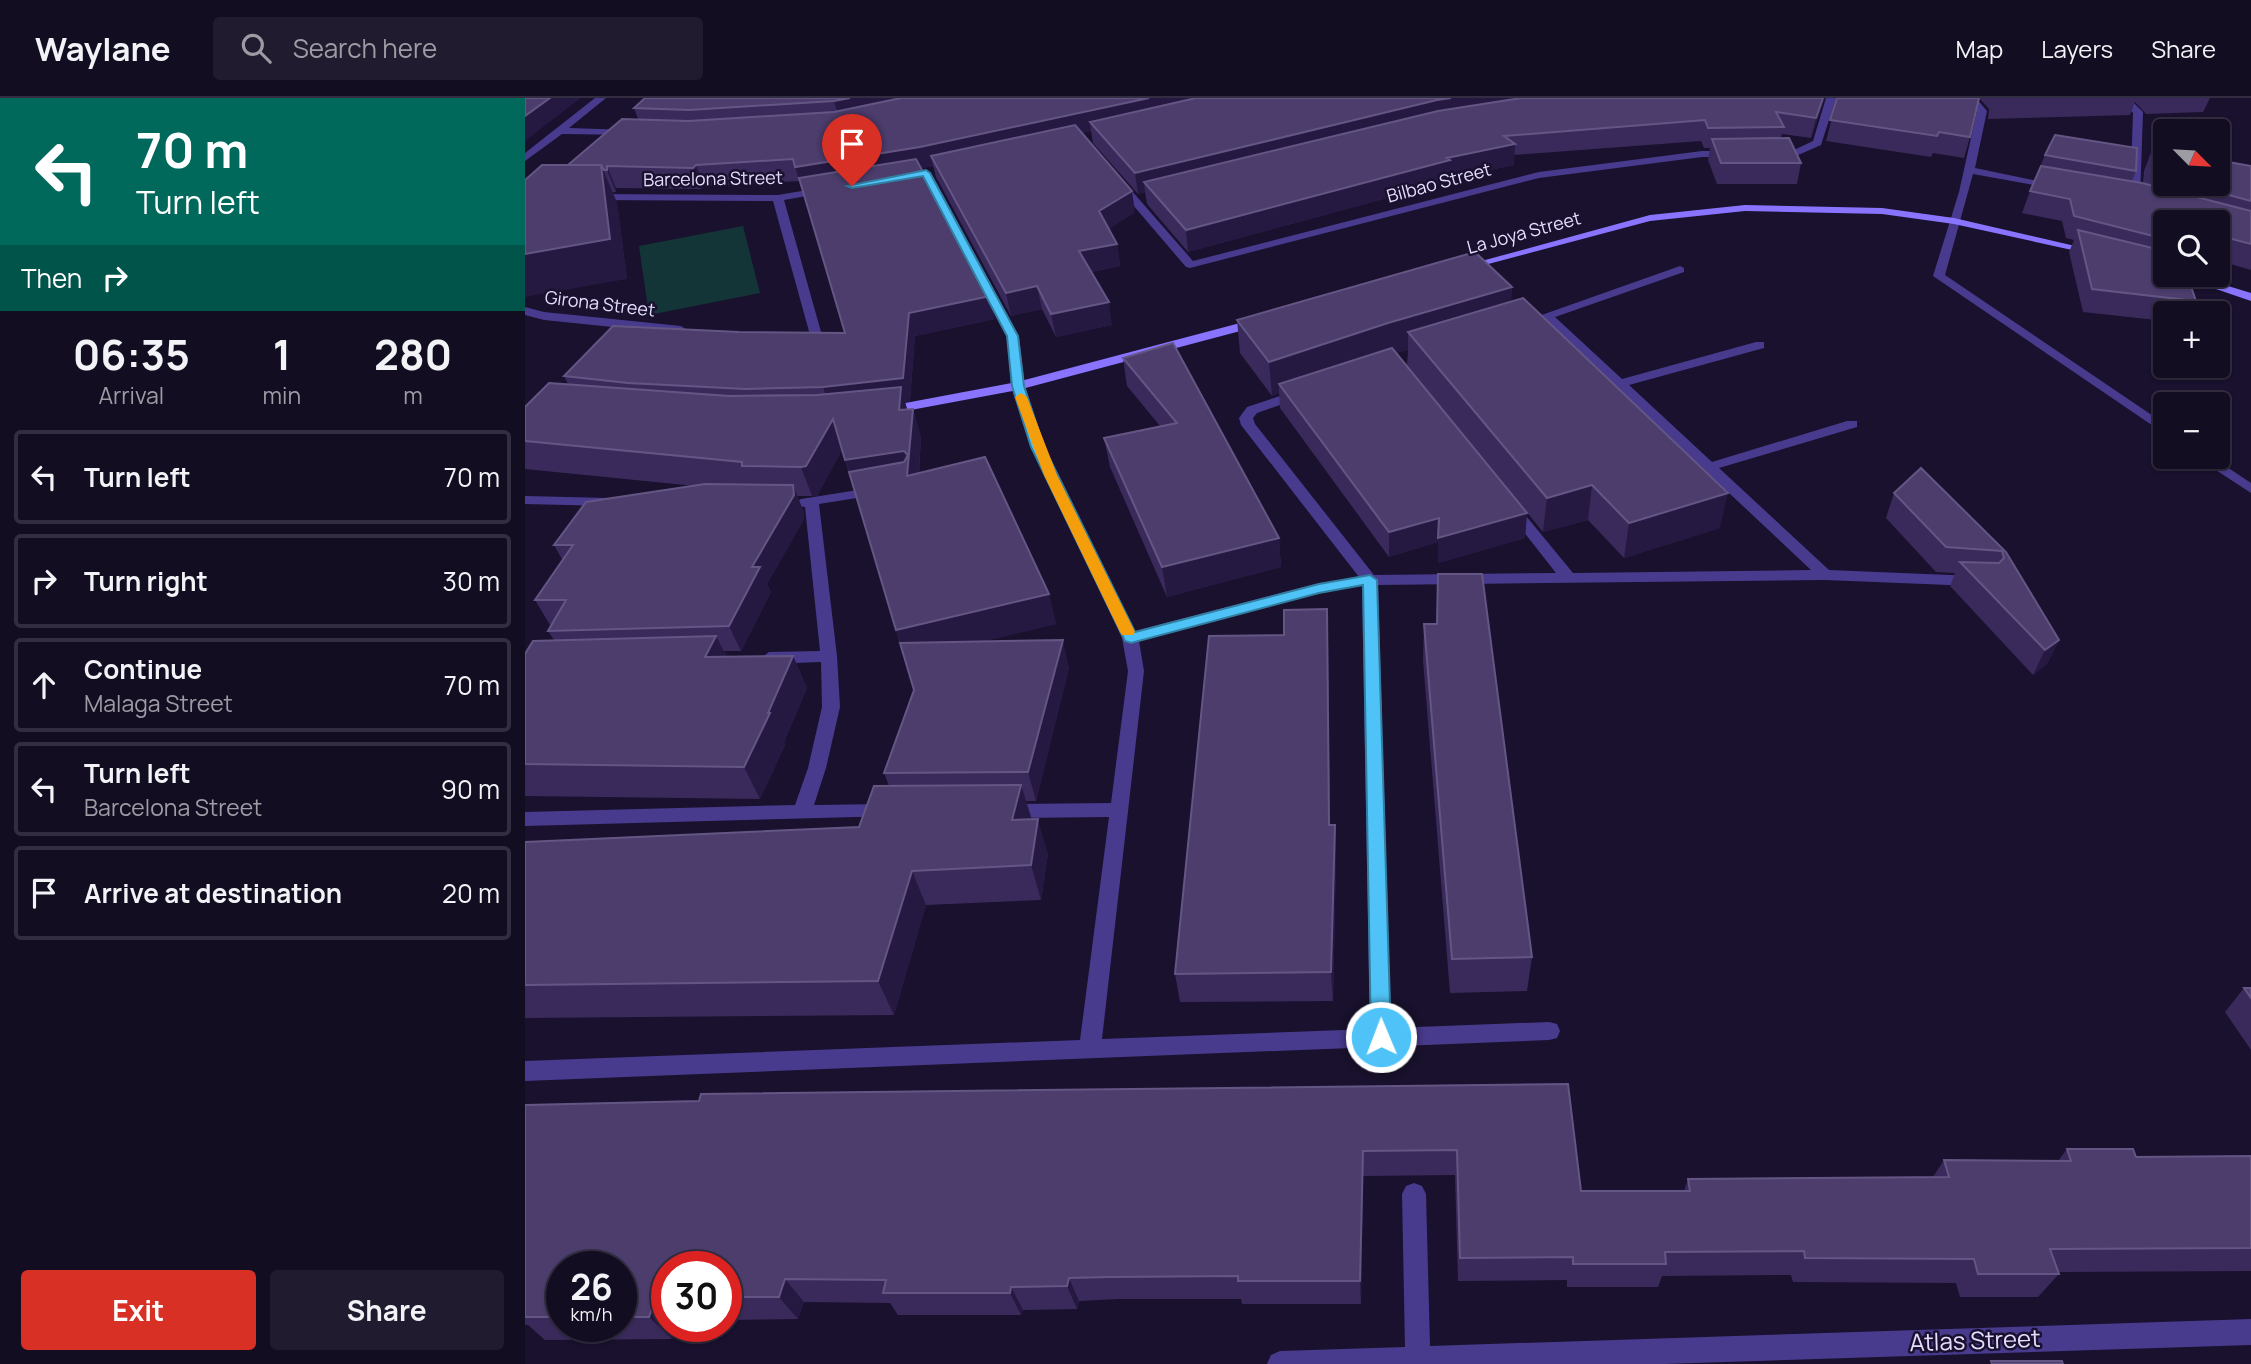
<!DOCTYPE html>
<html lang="en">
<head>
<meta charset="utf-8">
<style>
  body { margin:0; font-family:Manrope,sans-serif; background:#201b2f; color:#f1f3f6; height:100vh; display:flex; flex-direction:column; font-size:26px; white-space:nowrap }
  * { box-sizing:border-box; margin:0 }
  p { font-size:23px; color:#9d9ca5 }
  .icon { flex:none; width:38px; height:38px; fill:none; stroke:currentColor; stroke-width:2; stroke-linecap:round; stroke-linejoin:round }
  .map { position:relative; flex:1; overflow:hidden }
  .side { display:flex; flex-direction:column; background:#130d22; width:525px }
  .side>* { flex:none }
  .guide { background:#00695c; color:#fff; overflow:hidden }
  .needle { width:46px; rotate:114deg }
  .buttons { position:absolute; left:1628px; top:21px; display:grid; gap:14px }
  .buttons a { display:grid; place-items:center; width:77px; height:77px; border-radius:7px; background:#130d22; box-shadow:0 2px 5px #0004,0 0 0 2px #322d40; font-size:35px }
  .speed { position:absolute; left:21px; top:1153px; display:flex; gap:14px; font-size:35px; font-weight:700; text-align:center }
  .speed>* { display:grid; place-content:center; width:91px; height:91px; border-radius:50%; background:#130d22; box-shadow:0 2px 5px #0004,0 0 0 2px #322d40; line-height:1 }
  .speed small { font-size:18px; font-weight:400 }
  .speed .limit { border:10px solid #d22; background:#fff; color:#111 }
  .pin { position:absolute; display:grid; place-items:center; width:60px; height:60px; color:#fff; margin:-72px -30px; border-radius:50% 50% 50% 0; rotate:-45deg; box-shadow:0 0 7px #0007 }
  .pin .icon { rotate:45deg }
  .me { position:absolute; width:77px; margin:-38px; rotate:359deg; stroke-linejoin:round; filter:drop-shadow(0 0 5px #0008) }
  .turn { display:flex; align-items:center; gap:24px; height:147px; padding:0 21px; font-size:32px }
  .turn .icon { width:91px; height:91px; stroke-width:2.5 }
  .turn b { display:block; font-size:49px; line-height:60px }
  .then { display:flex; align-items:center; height:66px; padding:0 21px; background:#0003; gap:14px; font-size:26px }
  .eta { display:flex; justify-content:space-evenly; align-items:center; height:119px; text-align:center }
  .eta b { font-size:42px; font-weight:700; line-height:49px }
  .button { display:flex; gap:14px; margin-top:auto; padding:14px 21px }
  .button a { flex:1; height:80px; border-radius:7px; background:#d93025; color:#fff; font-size:28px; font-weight:700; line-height:80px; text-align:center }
  .button a+a { background:#201b2f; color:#f1f3f6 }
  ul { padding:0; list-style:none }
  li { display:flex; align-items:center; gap:21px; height:94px; margin:0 14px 10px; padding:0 7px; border:4px solid #322d40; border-radius:7px }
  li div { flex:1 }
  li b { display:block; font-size:26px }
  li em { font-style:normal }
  header { display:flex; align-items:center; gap:42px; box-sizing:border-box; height:98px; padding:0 35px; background:#130d22; border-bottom:2px solid #322d40 }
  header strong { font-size:33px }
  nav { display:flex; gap:38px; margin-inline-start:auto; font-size:24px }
  .search { width:490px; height:63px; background:#201b2f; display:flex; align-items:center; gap:18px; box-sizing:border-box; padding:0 24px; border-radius:7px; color:#9d9ca5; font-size:26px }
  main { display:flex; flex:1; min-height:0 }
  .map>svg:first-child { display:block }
</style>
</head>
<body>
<header>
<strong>Waylane</strong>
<div class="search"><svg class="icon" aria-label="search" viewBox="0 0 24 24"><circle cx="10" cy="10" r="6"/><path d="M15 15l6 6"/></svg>Search here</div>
<nav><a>Map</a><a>Layers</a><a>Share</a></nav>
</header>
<main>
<section class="side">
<div class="guide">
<div class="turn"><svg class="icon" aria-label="left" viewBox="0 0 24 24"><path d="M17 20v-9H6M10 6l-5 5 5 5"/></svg><div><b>70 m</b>Turn left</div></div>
<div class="then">Then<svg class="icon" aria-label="right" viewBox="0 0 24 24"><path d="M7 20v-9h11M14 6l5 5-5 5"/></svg></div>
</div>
<div class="eta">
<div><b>06:35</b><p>Arrival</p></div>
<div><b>1</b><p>min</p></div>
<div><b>280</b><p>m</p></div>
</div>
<ul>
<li><svg class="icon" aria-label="left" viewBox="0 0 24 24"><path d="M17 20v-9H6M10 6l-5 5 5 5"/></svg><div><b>Turn left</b></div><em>70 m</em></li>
<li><svg class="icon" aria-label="right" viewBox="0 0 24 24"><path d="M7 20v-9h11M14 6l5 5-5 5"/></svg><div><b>Turn right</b></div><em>30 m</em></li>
<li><svg class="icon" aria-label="ahead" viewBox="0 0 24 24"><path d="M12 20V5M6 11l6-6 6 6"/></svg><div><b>Continue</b><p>Malaga Street</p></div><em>70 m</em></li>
<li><svg class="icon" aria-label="left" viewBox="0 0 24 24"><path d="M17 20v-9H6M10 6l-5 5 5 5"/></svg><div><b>Turn left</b><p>Barcelona Street</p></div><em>90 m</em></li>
<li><svg class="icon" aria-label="arrive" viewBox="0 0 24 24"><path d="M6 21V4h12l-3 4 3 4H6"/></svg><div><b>Arrive at destination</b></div><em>20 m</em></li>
</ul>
<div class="button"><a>Exit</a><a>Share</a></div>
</section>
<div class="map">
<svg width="1726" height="1266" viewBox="0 0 1726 1266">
  <rect width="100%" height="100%" fill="#19112d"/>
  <path fill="#143538" d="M218,128L235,195L124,217L114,148Z"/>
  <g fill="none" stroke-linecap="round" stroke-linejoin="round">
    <path fill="#483b8e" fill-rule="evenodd" d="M70,0H81L44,30L105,32L109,33V37L37,36L0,63V55Z
      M1301,0H1311L1296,47L1271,58H1244V54L1269,52L1288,43Z
      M1441,0H1451L1462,13L1450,70L1536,88L1531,91L1448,76L1420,177L1640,326V336L1408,178L1434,94L1452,13Z
      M1593,0H1604L1618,14L1615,101L1610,104L1605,101L1608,15Z
      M1177,53H1206L1211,56L1206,59H1177L1014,80L665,170L661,169L590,86L599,84L668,163L1014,74Z
      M397,73L406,75L494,238L500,288L520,349L610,533L794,485L834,479L716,327L714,320L722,309L776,291L781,292V298L732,315L728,320L730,326L849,477L1031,475L980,410L987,406L992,407L1048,475L1286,472L1020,222L997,230L991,226L1155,168L1159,170V174L1030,219L1097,281L1231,244H1239V250L1104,287L1187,364L1322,323H1332V329L1194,370L1304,472L1449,478L1457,483L1449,488L1300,482L853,487L866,930L1024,924L1032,926L1035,933L1032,940L1024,942L0,983V963L555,942L584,719L481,720L474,718L472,713L474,708L481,706L586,705L603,573L597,540L506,349L486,288L482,238L396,75ZM837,488L845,931L577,941L619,573L614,543L794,495Z
      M300,89L305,92L304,94L259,102L298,241C293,247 277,247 272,241L285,237L248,103L66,102L61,99L66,96L253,97Z
      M0,209L19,214L156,228L162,232L156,236L19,222L0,217Z
      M1671,359H1687L1726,385V395Z
      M352,389L357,390L359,393L357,396L294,406L312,558L315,609L301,670L289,707L362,706L369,708L371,713L369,718L0,728V714L270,707L283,670L297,609L296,564L244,566L236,560L244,554L295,553L280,409L271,408L269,405L276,401Z
      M0,398L84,400L91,404L84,408L0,406Z
      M889,1085L897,1088L901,1096L905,1248L1726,1221V1247L1139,1266H742L746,1257L755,1253L880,1249L877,1096L881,1088Z"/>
    <path fill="#8974ff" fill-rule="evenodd" d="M1220,107L1357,110L1429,120L1576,154L1570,157L1429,126L1357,116L1220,113L1125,123L937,173L931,170L1125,117Z
      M1650,177H1667L1726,195V203Z
      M734,220L740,224L738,227L493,292L359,317L352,313L359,309L492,284Z"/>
  </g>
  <path fill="#3a2a5b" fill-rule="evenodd" d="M120,0H1300L1286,40L1257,36L1256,40L1276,65L1272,86H1192L1183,62L1185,50H1179L1176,43L989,57V67L925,80V83L663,154L622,106L620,94L613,96L568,45L566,33L557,35L610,114L584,131L592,146L595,168L566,174L587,227L531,239L517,211L486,218L411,79L408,68L396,70L470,221L390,238L385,303L380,304L382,311H388L396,340L394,376L524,496L531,526L459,543L544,570L511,703H501L506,722L523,756L516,802L401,807L369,917L0,920V744L334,729L364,688L359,675L389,592L317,352L292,398H272L278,412L279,421L242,486L246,494L216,553H199L202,559L268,558L282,590L259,644L260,647L235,701L0,698V556L29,542L23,533L26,527H25L10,502L38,463L29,447L170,388L0,371V309L43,286L39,278L214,234L320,235L275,83L179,88L176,91L91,90V94H88L92,105L102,181L43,67L113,21L109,10Z
    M1312,0L1445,39L1439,60L1408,55L1406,59L1301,43Z
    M1454,0H1685L1678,14L1621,16L1610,4L1605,17L1463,21L1464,11Z
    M1627,52L1640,54V86H1692L1726,68V172L1692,162V124H1640V177L1671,203L1665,215H1640V223L1558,214L1544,154L1549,142L1541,140L1537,123L1497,115L1505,93L1520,57L1611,73L1607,83L1618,85L1619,73Z
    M987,189L986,203L1195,430L1099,460L1063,422L1018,434L882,267L883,252L871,255L1002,415L1000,440L913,465V444L864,459L755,310L754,295L747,298L715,255L712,222Z
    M598,260L754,440L756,469L642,499L585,369L579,340L635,328L602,288Z
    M1369,395L1481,454L1534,542L1522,566L1508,577L1425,488L1430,475L1411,474L1361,420Z
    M913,476L1007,859L1002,893L925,895L898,562L899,526H912Z
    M803,541L805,727H810L811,757L808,903L655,904L650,876Z
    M1719,890H1726V952L1700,914Z
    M1043,986L1056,1093H1159L1163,1081L1408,1079L1419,1062L1533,1063L1542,1051L1611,1059L1726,1058V1173L1533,1174L1534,1176L1513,1199H1435L1431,1185L1268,1184L1266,1177L1137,1178L1133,1189H1042V1182L933,1183L930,1077L838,1078L836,1206H717L716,1201H593L554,1203L552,1211L498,1212L496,1217H373L365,1205L279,1204L273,1221L201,1222V1169H142V1228L147,1241L20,1242L3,1227H0V1007ZM37,1169H96V1228H37Z"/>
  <path fill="#251841" d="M25,0H56L0,43V18Z
    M325,0H428L315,23L309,3Z
    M624,0H709L565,24L566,33L411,67L406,58L408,68L277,90L270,69Z
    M926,0H1049L619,84L620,94L613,96L610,75L912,2Z
    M1298,0H1300L1286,40L1291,20Z
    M990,46L989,67L925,80V83L663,154L661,132L922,60Z
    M76,67L92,105L102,181L0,199V156Z
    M171,67L179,88L176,91L168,70Z
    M82,68L91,90V94L82,72Z
    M607,93L610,114L578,135L574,113Z
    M592,146L595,168L558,175L554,153Z
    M512,188L517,211L486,218L481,195Z
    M987,189L984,222L883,234V252L754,286V295L747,298L744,264L863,225Z
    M465,198L470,221L390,238L385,303L380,304L384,318L306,312L298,289L384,215Z
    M584,204L587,227L531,239L526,216Z
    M388,311L396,340L391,408L331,391L320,362L379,353L383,368Z
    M308,321L318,350L292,398H287L276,369Z
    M268,387L278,412L279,421L242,486L246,494L216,553L204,528L227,469Z
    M1067,387L1063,422L1018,434L1022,400Z
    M1203,395L1195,430L1099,460L1104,425Z
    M1002,415L1000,440L913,465V440Z
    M914,420L913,444L864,459V434Z
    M754,440L756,469L642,499L637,469Z
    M524,496L531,526L382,562L371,532Z
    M802,511L803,541L805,757L804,727Z
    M191,538L207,569L180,559Z
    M538,542L544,570L511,703L503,674Z
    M1534,542L1522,566L1508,577L1520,552Z
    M268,558L282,590L259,644L260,647L235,701L219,669Z
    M496,687L507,722H487Z
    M513,721L523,756L516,802L506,767Z
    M810,727L811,757L808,903L806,874Z
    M387,773L401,807L369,917L353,883Z
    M838,1053V1078L836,1206L835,1183Z
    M544,1180L554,1203L552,1211L542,1188Z
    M260,1181L279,1204L273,1221L254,1199Z
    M486,1189L498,1212L496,1217L485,1195Z
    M131,1199L142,1210V1228H151L147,1241L124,1219Z"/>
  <path fill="#4c3d6d" stroke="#645684" stroke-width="2" d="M0,0H25L0,18Z
    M120,0H325L309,3L164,12L109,10Z
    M376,0H624L395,49L270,69L268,61L171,67L168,70L82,68V72H79L76,67H43L97,21L164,23L309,14Z
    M671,0H926L912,2L610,75L565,24Z
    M996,0H1298L1291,20L1251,14L1259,29L1183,30L1180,22L979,38L990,46L922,60L925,62L661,132L619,84L913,13Z
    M1312,0H1454L1445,39L1414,34L1412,38L1305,22Z
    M550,27L607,93L574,113L592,146L554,153L584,204L526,216L512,188L481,195L406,58Z
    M1530,37L1612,50L1611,73L1520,57Z
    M1264,40L1276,65H1196L1187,41Z
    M1627,52L1640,54V79L1627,76Z
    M391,61L465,198L384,215L378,280L298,289L220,291L103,285L39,278L88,228L214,234L320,235L274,80Z
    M1692,62L1726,68V103L1663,86H1692Z
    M17,67H76L85,141L0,156V82Z
    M1516,68L1617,85L1726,113V146L1692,137V124H1640V141L1549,118L1545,101L1505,93Z
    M1553,132L1640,153V177H1662L1671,203L1567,191Z
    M950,154L987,189L863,225L744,264L712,222Z
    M998,200L1203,395L1104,425L1067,387L1022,400L883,234Z
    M648,245L754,440L637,469L579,340L652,325L598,260Z
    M867,250L1002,415L913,440L914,420L864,434L754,286Z
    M24,285L204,298L292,297L376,289L374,312L388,311L382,378L460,359L524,496L371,532L324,374L379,364L383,357L379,353L320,362L308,321L281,368L276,369L217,368V364L0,343V309Z
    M1396,370L1481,454L1534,542L1520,552L1435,464L1474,465L1479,460L1477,453L1421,449L1369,395Z
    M180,386L268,387L269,397L227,469H235L204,528L23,533L41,502H10L48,447H29L61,404Z
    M913,476H957L1007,859L927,861L899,526H912Z
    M802,511L804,727H810L806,874L650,876L684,538L759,537V512Z
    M191,538L180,559L268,558L243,615H245L219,669L0,666V556L8,543Z
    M538,542L503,674L359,675L389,592L375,545Z
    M496,687L487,722L513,721L506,767L387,773L353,883L0,887V744L334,729L349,688Z
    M1719,890H1726V900Z
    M1043,986L1056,1093H1165L1163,1081L1424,1079L1419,1062L1546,1063L1542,1051H1608L1611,1059L1726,1058V1150L1525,1151L1534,1176H1453L1449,1161L1280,1160L1279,1153L1140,1154L1141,1166H1048V1159L935,1160L932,1052L838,1053L835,1183H713V1178L584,1179L544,1180L542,1188L486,1189L485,1195H358L361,1182L260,1181L254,1199H201V1169H142V1199H131L124,1219H96V1169H37V1219H0V1007L174,1003L176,996Z
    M1466,1263H1537L1538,1266H1467Z"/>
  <path fill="#4fc3f7" stroke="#337fa1" stroke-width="2" d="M401,72L405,75L493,238L499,288L519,349L610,534L794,486L845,477L852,482L866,939L863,945L856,948L849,945L846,939L838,487L794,495L606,545L600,543L506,349L487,288L482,238L398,78L327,90L322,88Z"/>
  <path fill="#f59e0b" d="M496,295L502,299L532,377L610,534L608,537H597L595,534L519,377L490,299Z"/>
  <g text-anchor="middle" stroke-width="5" stroke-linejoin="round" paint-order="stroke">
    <g font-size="18" fill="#e5ddff" stroke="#19112d">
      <text transform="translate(188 81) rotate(-1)" y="6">Barcelona Street</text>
      <text transform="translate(914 85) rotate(-15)" y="6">Bilbao Street</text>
      <text transform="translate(999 135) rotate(-15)" y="6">La Joya Street</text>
      <text transform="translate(75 206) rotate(7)" y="6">Girona Street</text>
    </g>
    <g font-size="24" fill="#e5ddff" stroke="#19112d">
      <text transform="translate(1450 1243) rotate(-2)" y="8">Atlas Street</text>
    </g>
  </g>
</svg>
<div class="buttons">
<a><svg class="needle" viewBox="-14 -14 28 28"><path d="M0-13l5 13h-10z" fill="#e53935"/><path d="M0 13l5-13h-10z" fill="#9d9ca5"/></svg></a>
<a><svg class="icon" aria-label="search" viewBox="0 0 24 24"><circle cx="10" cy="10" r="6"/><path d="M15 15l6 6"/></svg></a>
<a>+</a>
<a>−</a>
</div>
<div class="speed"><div>26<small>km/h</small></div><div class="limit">30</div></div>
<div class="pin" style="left:327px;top:88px;background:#d93025"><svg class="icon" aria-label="arrive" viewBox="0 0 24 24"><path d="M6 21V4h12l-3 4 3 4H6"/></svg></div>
<svg class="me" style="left:856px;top:939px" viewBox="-20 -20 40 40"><circle r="17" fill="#4fc3f7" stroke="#fff" stroke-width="3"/><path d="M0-11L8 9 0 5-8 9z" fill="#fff"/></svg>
</div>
</main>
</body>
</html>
